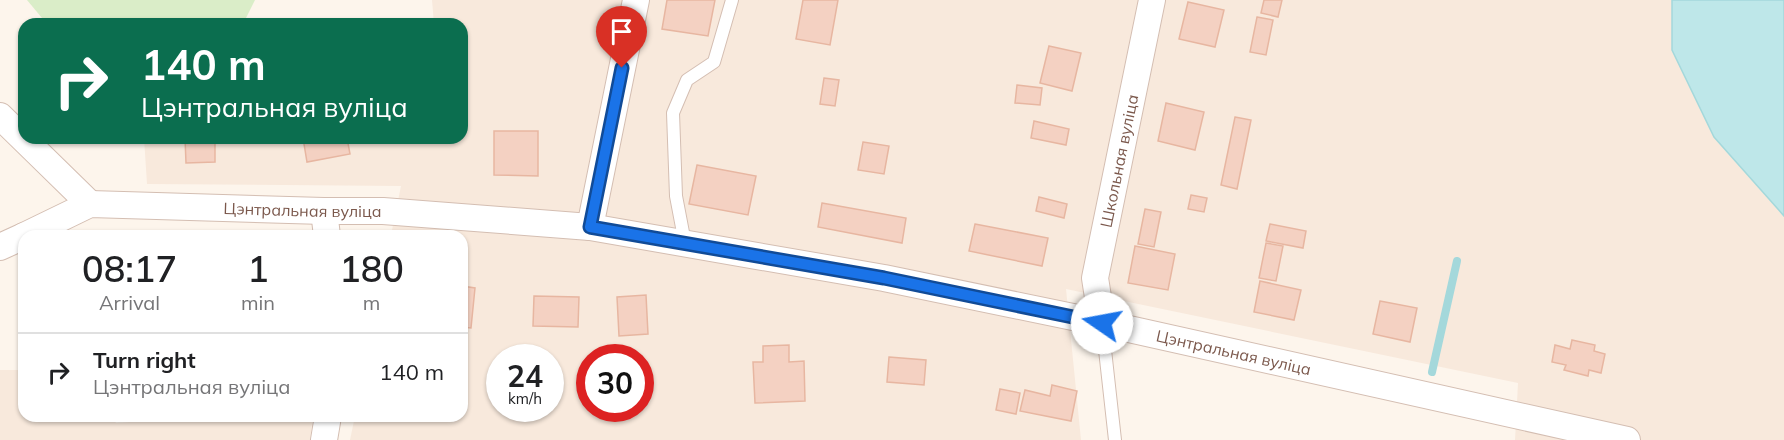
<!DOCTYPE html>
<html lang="en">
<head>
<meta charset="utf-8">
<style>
  body { margin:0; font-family:Mulish,sans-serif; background:#f6f6f6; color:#202124; height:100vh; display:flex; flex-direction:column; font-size:22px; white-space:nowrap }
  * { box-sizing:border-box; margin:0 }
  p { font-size:20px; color:#757577 }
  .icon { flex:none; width:33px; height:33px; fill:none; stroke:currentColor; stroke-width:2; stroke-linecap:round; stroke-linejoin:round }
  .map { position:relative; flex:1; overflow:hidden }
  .details { position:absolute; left:18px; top:230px; width:450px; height:192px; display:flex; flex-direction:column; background:#fff; border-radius:18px; box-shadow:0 2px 4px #0004 }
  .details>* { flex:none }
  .banner { position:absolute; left:18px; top:18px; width:450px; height:126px; border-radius:18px; box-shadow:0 2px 4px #0004; background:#0b6e4f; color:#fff; overflow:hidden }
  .speed { position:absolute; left:486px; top:344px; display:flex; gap:12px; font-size:30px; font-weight:700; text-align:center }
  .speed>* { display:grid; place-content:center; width:78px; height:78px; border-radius:50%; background:#fff; box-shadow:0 2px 4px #0004; line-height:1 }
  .speed small { font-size:15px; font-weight:400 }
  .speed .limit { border:9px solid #d22; background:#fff; color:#111 }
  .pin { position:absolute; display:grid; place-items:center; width:51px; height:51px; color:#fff; margin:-62px -26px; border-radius:50% 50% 50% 0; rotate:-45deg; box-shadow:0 0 6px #0007 }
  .pin .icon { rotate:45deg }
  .me { position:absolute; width:66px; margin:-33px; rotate:282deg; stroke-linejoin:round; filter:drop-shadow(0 0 4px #0008) }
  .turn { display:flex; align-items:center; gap:21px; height:126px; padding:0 24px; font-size:27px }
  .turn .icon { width:78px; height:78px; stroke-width:2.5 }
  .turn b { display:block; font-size:42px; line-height:51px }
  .eta { display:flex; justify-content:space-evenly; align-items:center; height:102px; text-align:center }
  .eta b { font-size:36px; font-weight:600; line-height:42px }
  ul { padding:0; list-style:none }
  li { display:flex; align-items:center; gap:18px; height:78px; padding:0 24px; border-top:2px solid #e0e0e0 }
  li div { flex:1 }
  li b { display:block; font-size:22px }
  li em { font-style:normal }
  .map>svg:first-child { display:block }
</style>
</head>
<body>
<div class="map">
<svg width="1784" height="440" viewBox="0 0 1784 440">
  <rect width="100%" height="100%" fill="#fdf5ec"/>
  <path fill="#f8e9dc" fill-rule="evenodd" d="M432,0H1672V50L1714,137L1784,216V440H1515L1518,383L1066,289L1081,440H350L355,416H462V236L391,235L401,186L147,184L144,138H462V24H434ZM500,357H550V408H500ZM590,357H640V408H590Z
    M0,370H24V416H112L116,423L214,416H313L310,440H0Z"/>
  <path fill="#daedc8" d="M27,0H255L243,24H47Z"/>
  <path fill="#bee7e9" stroke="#a4d8db" stroke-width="1.5" d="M1672,0H1784V216L1714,137L1672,50Z"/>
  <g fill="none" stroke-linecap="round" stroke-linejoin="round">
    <path stroke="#a4d8db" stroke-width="8" d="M1432,372L1457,261"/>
  </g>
  <path fill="#f4d1c2" stroke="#e7b6a1" stroke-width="1.5" d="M667,0H715L708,36L662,29Z
    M803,0H838L830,45L796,39Z
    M1264,0H1282L1278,17L1261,13Z
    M1188,2L1224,10L1215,47L1179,39Z
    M1257,17L1273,20L1266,55L1250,52Z
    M1049,46L1081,53L1072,91L1040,83Z
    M824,78L839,80L835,106L820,104Z
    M1017,85L1042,88L1040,105L1015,103Z
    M1166,103L1204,112L1195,150L1158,141Z
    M1235,117L1251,120L1237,189L1221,185Z
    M1034,121L1069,129L1066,145L1031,138Z
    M494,131H538V176L494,175Z
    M185,138H215V162L186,163Z
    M303,138H347L350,154L307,162Z
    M863,142L889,146L884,174L858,170Z
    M697,165L756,176L748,215L689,204Z
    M1191,195L1207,198L1204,212L1188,209Z
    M1039,197L1067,204L1064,218L1036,211Z
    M822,203L906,218L902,243L818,227Z
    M1145,209L1161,212L1154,247L1138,244Z
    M975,224L1048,238L1042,266L969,251Z
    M1270,224L1306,231L1303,248L1266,241Z
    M1266,243L1283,246L1276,281L1259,278Z
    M1135,246L1175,254L1168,290L1128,283Z
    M1260,281L1301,290L1294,320L1254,312Z
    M462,286L475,288L471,328L462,327Z
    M646,295L648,334L619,336L617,297Z
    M534,296L579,297L578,327L533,326Z
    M1380,301L1417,308L1410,342L1373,334Z
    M1572,340L1595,345L1594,351L1605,354L1601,373L1589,370L1588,376L1564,370L1566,365L1552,362L1555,345L1570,349Z
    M789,345V362L804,361L805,401L755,403L753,362H763V346Z
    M889,357L926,360L924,385L887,382Z
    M1052,385L1077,391L1071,421L1020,411L1025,390L1050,396Z
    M1000,389L1020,393L1016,414L996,410Z"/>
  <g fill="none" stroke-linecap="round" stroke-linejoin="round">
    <g stroke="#d4beb2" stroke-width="14">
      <path id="service" d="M685,243L676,196L673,113L687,80L714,62L732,0
        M1102,323L1115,440"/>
    </g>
    <g stroke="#d4beb2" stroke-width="28">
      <g id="minor">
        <path d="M0,116L90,204"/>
        <path d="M324,211L327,236"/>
        <path d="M590,227L636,0"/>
        <path id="s1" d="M24,236L90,204L324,211H383L590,227L884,278L1102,323L1627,440"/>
        <path d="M0,247L24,236"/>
        <path id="s2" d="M1102,323L1095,278L1152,0"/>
        <path d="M324,440L328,416"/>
      </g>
    </g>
    <use href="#service" stroke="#fff" stroke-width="12"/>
    <use href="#minor" stroke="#fff" stroke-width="26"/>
  </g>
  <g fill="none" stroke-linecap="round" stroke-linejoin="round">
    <g stroke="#114b97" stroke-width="15">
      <path id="route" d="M622,68L590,227L884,278L1102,323"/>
    </g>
    <use href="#route" stroke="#1a73e8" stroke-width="10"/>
  </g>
  <g text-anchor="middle" stroke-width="4.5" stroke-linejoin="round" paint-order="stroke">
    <g font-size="16" fill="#7b584c" stroke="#fff9f3">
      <text dy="6" stroke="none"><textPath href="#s2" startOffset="165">Школьная вуліца</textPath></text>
      <text dy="6" stroke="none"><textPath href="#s1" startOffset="286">Цэнтральная вуліца</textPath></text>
      <text dy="6" stroke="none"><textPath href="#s1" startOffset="1230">Цэнтральная вуліца</textPath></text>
    </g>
  </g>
</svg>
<div class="speed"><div>24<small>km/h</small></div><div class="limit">30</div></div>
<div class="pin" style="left:622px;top:68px;background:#d93025"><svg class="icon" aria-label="arrive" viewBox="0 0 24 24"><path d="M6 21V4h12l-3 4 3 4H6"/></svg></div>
<svg class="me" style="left:1102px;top:323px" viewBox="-20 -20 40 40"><circle r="19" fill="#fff"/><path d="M0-13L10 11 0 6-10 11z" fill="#1a73e8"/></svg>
<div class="banner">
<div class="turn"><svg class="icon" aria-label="right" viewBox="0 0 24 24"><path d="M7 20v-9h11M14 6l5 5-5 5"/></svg><div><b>140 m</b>Цэнтральная вуліца</div></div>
</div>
<section class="details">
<div class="eta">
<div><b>08:17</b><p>Arrival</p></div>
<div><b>1</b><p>min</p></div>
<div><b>180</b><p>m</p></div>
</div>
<ul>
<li><svg class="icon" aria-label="right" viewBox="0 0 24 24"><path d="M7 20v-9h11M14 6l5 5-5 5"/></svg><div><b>Turn right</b><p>Цэнтральная вуліца</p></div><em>140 m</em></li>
</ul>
</section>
</div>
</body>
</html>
